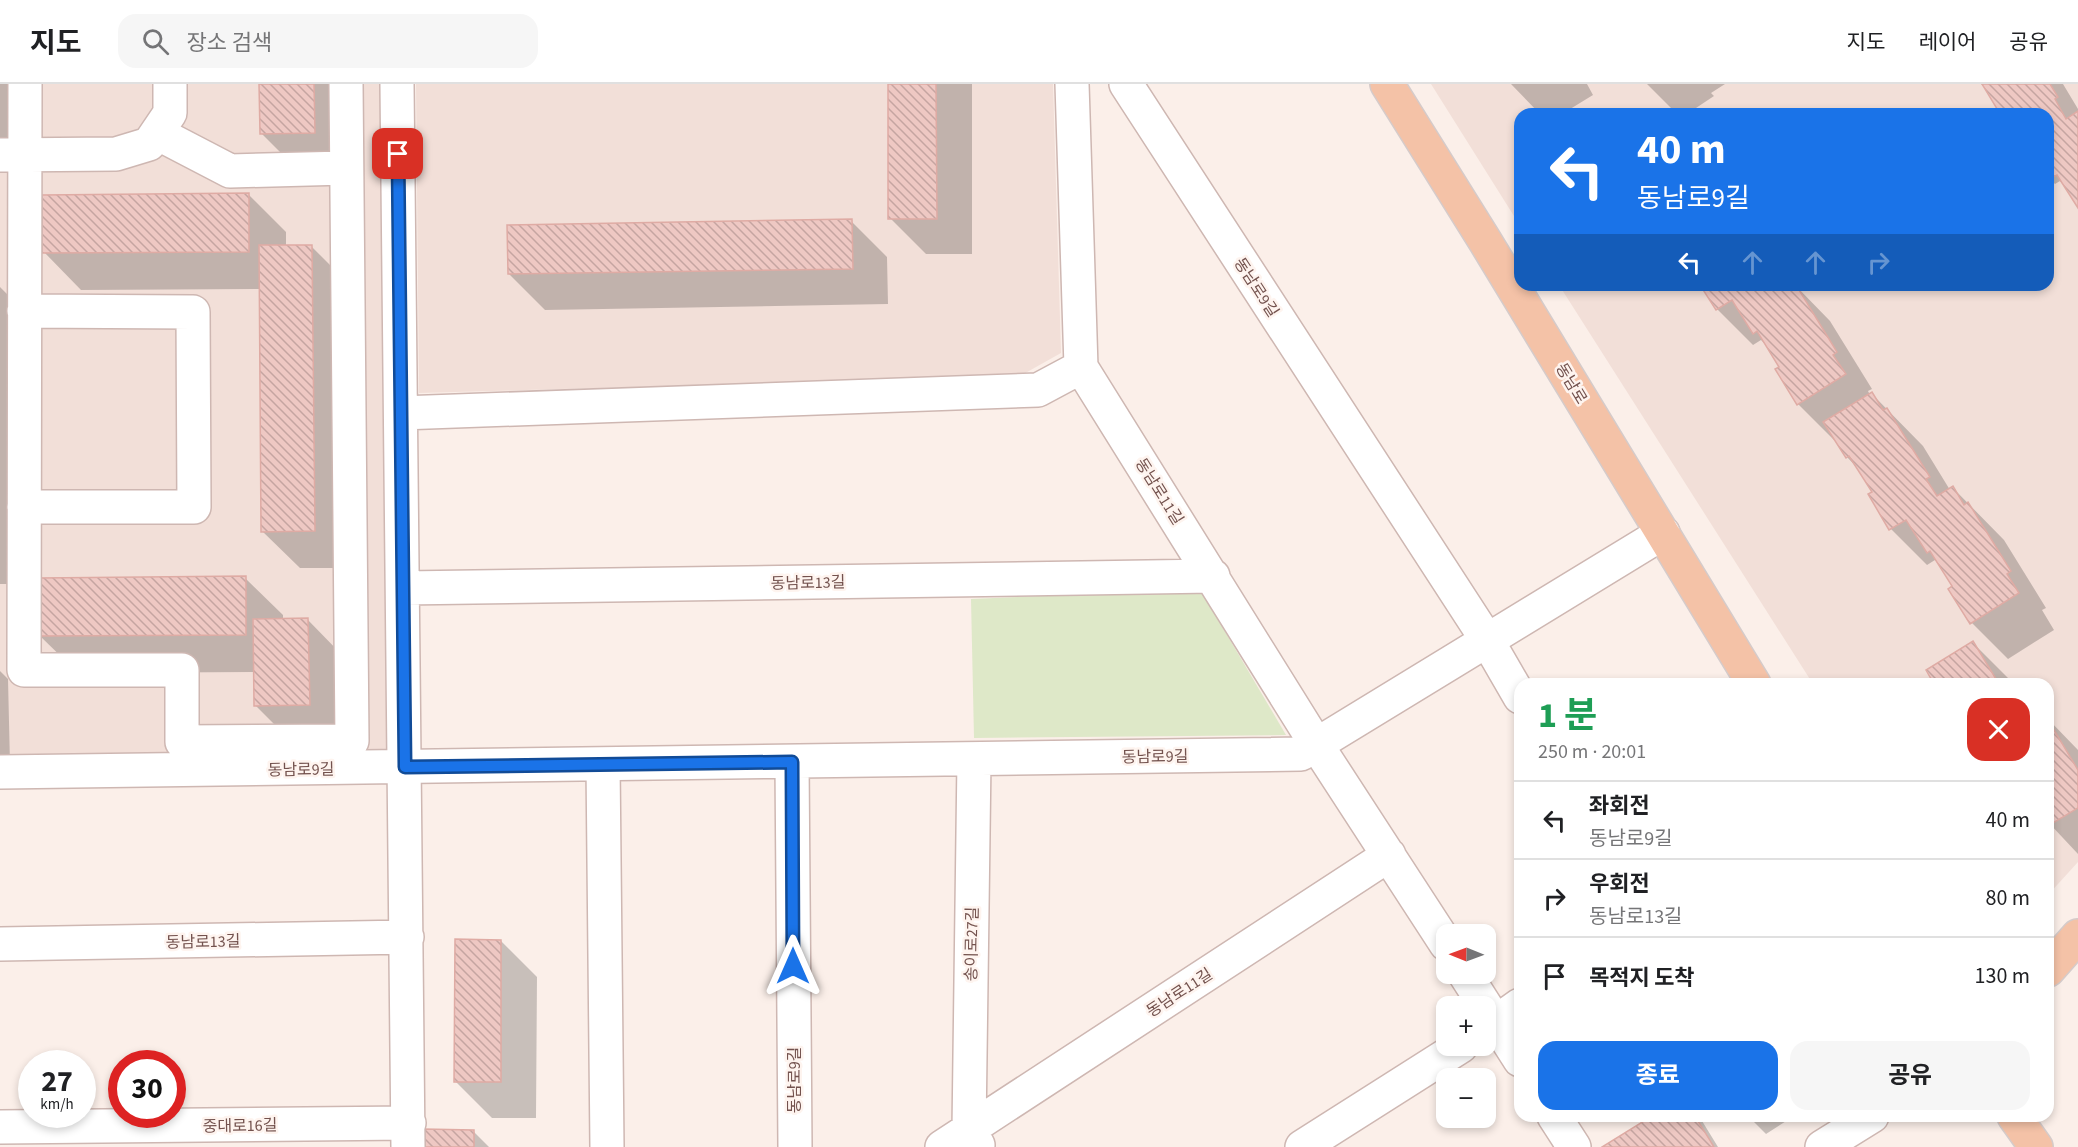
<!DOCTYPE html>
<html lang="ko">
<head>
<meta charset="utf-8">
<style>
  body { margin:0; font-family:"Source Sans 3","Noto Sans KR",sans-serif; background:#f6f6f6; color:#202124; height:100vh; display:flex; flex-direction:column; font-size:22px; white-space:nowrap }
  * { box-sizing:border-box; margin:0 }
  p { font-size:20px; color:#757577 }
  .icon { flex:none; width:33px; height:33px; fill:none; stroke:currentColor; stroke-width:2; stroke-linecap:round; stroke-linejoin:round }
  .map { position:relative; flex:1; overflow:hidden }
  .drawer { position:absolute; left:1514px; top:594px; width:540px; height:444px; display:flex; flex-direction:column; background:#fff; border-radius:18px; box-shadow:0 3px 9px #0003 }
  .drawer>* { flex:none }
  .top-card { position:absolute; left:1514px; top:24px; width:540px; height:183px; border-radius:18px; box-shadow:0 3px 9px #0003; background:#1a73e8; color:#fff; overflow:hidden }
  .needle { width:39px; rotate:271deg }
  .tools { position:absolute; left:1436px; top:840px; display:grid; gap:12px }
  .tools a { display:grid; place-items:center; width:60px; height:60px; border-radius:12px; background:#fff; box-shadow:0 3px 9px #0003; font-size:30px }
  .speed { position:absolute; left:18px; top:966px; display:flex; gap:12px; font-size:30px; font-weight:700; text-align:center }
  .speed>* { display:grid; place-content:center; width:78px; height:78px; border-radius:50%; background:#fff; box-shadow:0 3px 9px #0003; line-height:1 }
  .speed small { font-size:15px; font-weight:400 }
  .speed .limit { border:9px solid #d22; background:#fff; color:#111 }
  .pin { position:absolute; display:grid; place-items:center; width:51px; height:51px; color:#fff; margin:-26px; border-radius:12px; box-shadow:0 3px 9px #0006 }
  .me { position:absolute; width:66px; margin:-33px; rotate:0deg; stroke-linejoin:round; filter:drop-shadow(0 0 4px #0008) }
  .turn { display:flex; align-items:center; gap:21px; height:126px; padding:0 24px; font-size:27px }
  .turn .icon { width:78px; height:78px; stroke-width:2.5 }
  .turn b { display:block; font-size:42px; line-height:51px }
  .lanes { display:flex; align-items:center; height:57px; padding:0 24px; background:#0003; justify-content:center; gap:30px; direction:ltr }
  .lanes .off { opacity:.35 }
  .round { display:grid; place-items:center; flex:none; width:63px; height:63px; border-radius:18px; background:#f6f6f6 }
  .summary { display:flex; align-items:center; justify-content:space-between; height:102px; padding:0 24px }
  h1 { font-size:36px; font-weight:700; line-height:45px; color:#1e9e55 }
  .primary-button { display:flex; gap:12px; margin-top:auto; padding:12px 24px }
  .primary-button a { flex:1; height:69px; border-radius:18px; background:#1a73e8; color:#fff; font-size:24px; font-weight:700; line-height:69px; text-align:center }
  .primary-button a+a { background:#f6f6f6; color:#202124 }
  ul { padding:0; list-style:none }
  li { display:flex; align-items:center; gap:18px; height:78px; padding:0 24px; border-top:2px solid #e0e0e0 }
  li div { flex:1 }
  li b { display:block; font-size:22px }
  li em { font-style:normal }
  header { display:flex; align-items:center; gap:36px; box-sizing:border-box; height:84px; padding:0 30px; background:#fff; border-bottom:2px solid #e0e0e0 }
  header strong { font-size:28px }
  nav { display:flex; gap:33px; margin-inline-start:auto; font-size:21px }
  .search { width:420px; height:54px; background:#f6f6f6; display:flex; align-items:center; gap:15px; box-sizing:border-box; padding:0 21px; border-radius:18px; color:#757577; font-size:22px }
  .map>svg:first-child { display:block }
</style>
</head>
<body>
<header>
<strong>지도</strong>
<div class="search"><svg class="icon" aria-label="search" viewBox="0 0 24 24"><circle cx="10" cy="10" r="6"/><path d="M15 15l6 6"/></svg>장소 검색</div>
<nav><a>지도</a><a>레이어</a><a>공유</a></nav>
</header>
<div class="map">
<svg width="2078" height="1063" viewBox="0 0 2078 1063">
  <defs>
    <pattern id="building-back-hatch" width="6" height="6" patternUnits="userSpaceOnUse" patternTransform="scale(1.5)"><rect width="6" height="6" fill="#eec8c3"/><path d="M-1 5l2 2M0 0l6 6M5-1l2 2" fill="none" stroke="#c5a5a1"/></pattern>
  </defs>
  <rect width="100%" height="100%" fill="#fbefe9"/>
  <path fill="#f2dfd8" d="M0,0H382L388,666L0,672Z
    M416,0H1053L1061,269L1020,292L419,309Z
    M1431,0H2078V778L2048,811V600H1813L1559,201H2048V30H1520L1519,140Z"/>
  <path fill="#dee8c8" d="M1200,505L1286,651L974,654L971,515Z"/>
  <path fill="#0003" d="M0,0H10L11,60H0Z
    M260,0H350L352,86L299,87L261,49Z
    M890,0H972V170H926L890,134Z
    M1511,0H1587L1593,11L1562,30H1540Z
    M1647,0H1725L1711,9L1714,12L1687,30H1677Z
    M1981,0H2063L2078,25V121L2068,106L2060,97L2055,100L2048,93V30H1998L2002,28L1989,8Z
    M249,111L286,148V163H312L349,200L351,484H300L262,447L260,205L81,206L44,168Z
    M851,137L887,173L888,220L545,226L509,190Z
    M1702,201H1795L1830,237L1872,305L1868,307L1870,311L1872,310L1923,362L1950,406L1953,404L2004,456L2046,524L2042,526L2054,546L2008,575L1972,539L1950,505L1954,503L1941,481L1935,476L1927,481L1891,445L1874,408L1861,388L1847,373L1836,355L1834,356L1798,320L1781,284L1768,263L1761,256L1753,261L1717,225Z
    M0,203L12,215L14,500H0Z
    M245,494L283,531V536L307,535L344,573L347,658L293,659L256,622L255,588L78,589L40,552Z
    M1973,559L2009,595L2012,600H1936Z
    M0,587L8,595L10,680H0Z
    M2048,635L2078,666V770L2048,738Z
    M501,857L537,893L536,1034H492L456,998Z
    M1655,1032H1699L1718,1063H1605Z
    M1748,1032H1794L1766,1050Z
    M473,1047L489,1063H424Z"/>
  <path fill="url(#building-back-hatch)" stroke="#dfaba4" stroke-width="1.5" d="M259,0H314L315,49L260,50Z
    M888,0H936L937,135H888Z
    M1982,0H2050L2058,13L2055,15L2066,35L2078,27V124L2057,91L2053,93L2048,84V30H1996L1999,28Z
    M249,109V168L42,169V111Z
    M852,135L853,185L508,190L507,141Z
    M259,161H312L315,447L261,448Z
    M1700,201H1796L1837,268L1833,271L1846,290L1797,321L1775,285L1779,283L1757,247L1753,250L1732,216L1716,226Z
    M1872,308L1883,326L1887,324L1930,393L1926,395L1937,412L1953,402L1964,421L1968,418L2011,487L2007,490L2019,509L1970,540L1948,505L1952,502L1930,467L1927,469L1906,436L1889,446L1868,410L1872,408L1849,372L1846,374L1823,338Z
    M246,492V551L39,552V494Z
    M308,534L310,621L254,622L253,535Z
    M1973,557L1999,600H1934L1926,586Z
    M2048,636L2078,686V724L2048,742Z
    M455,855L501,856V998H454Z
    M1652,1032H1695L1714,1063H1602Z
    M423,1045L474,1046V1063H422Z"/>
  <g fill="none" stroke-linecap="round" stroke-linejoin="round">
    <g stroke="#ceb7b2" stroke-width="36">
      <path id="minor" d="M25,0L24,586H182V658L352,657L346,0
        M397,0L408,1063
        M1072,0L1081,283L1316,660L1446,860
        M1126,0L1487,556L1520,613
        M157,49L230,87L346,84
        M0,71L116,70L149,60L170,29V0
        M401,329L1038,306L1081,283
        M24,423H194L193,228L24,227
        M403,504L1213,492
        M974,675L969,1046L978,1061
        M792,678L795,1063
        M603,680L607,1063
        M0,688L1301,670L1663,449
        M0,860L407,853
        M1465,890L1520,976
        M1485,946L1520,921
        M1554,1032L1574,1063
        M0,1043L409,1039
        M942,1063L1389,771
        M1302,1063L1461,962
        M1822,1063L1872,1032"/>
    </g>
    <g stroke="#d5cbca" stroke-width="36">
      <path id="major" d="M1387,0L1485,157L1754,600
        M2048,886L2078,852
        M2014,1032L2036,1063"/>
    </g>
    <use href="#minor" stroke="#fff" stroke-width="33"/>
    <use href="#major" stroke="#f4c2a7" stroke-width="33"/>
  </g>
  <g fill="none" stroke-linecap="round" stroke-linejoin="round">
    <g stroke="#114b97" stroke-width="15">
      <path id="route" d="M398,70L405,683L792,678L793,882"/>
    </g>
    <use href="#route" stroke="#1a73e8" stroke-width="10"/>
  </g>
  <g text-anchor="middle" stroke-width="5" stroke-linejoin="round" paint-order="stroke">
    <g font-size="16" fill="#73524e" stroke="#fef4ef">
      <text transform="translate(1257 203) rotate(57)" y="6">동남로9길</text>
      <text transform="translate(1572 299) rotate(59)" y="6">동남로</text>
      <text transform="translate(1160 407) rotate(58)" y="6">동남로11길</text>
      <text transform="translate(808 498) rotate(-1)" y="6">동남로13길</text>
      <text transform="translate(1155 672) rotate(-1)" y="6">동남로9길</text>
      <text transform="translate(301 685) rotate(-1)" y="6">동남로9길</text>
      <text transform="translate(203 857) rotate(-1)" y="6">동남로13길</text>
      <text transform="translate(971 860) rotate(-89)" y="6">송이로27길</text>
      <text transform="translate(1179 908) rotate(-33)" y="6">동남로11길</text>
      <text transform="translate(794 996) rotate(-90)" y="6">동남로9길</text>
      <text transform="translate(240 1041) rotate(-1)" y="6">중대로16길</text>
    </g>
  </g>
</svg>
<div class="tools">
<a><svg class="needle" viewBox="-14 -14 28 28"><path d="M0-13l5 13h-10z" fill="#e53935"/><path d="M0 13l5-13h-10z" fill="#757577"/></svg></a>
<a>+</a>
<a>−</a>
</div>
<div class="speed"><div>27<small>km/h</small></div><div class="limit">30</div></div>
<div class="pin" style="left:398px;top:70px;background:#d93025"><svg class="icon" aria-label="arrive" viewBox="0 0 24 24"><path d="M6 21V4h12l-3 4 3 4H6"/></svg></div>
<svg class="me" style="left:793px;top:882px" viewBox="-20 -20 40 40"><path d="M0-17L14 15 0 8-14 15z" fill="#1a73e8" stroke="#fff" stroke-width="4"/></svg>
<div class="top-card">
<div class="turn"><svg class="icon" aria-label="left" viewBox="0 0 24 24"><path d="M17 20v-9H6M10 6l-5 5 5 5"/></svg><div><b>40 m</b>동남로9길</div></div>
<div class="lanes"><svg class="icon" aria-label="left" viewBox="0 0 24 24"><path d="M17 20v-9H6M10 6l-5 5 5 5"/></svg><svg class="icon off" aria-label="ahead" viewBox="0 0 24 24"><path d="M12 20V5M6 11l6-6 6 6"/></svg><svg class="icon off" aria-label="ahead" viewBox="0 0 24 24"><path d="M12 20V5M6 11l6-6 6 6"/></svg><svg class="icon off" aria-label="right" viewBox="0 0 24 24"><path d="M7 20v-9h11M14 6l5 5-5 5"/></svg></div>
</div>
<section class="drawer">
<div class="summary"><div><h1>1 분</h1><p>250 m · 20:01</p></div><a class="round" style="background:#d93025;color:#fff"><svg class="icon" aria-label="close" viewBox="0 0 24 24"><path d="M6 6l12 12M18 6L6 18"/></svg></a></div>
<ul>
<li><svg class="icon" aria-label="left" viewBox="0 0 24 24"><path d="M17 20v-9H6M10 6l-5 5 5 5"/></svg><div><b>좌회전</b><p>동남로9길</p></div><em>40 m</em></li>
<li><svg class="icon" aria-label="right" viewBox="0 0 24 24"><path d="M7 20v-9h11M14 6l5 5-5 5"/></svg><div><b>우회전</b><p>동남로13길</p></div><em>80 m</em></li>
<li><svg class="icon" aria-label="arrive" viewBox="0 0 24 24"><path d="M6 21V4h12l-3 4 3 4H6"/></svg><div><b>목적지 도착</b></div><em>130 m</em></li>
</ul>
<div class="primary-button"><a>종료</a><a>공유</a></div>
</section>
</div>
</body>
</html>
